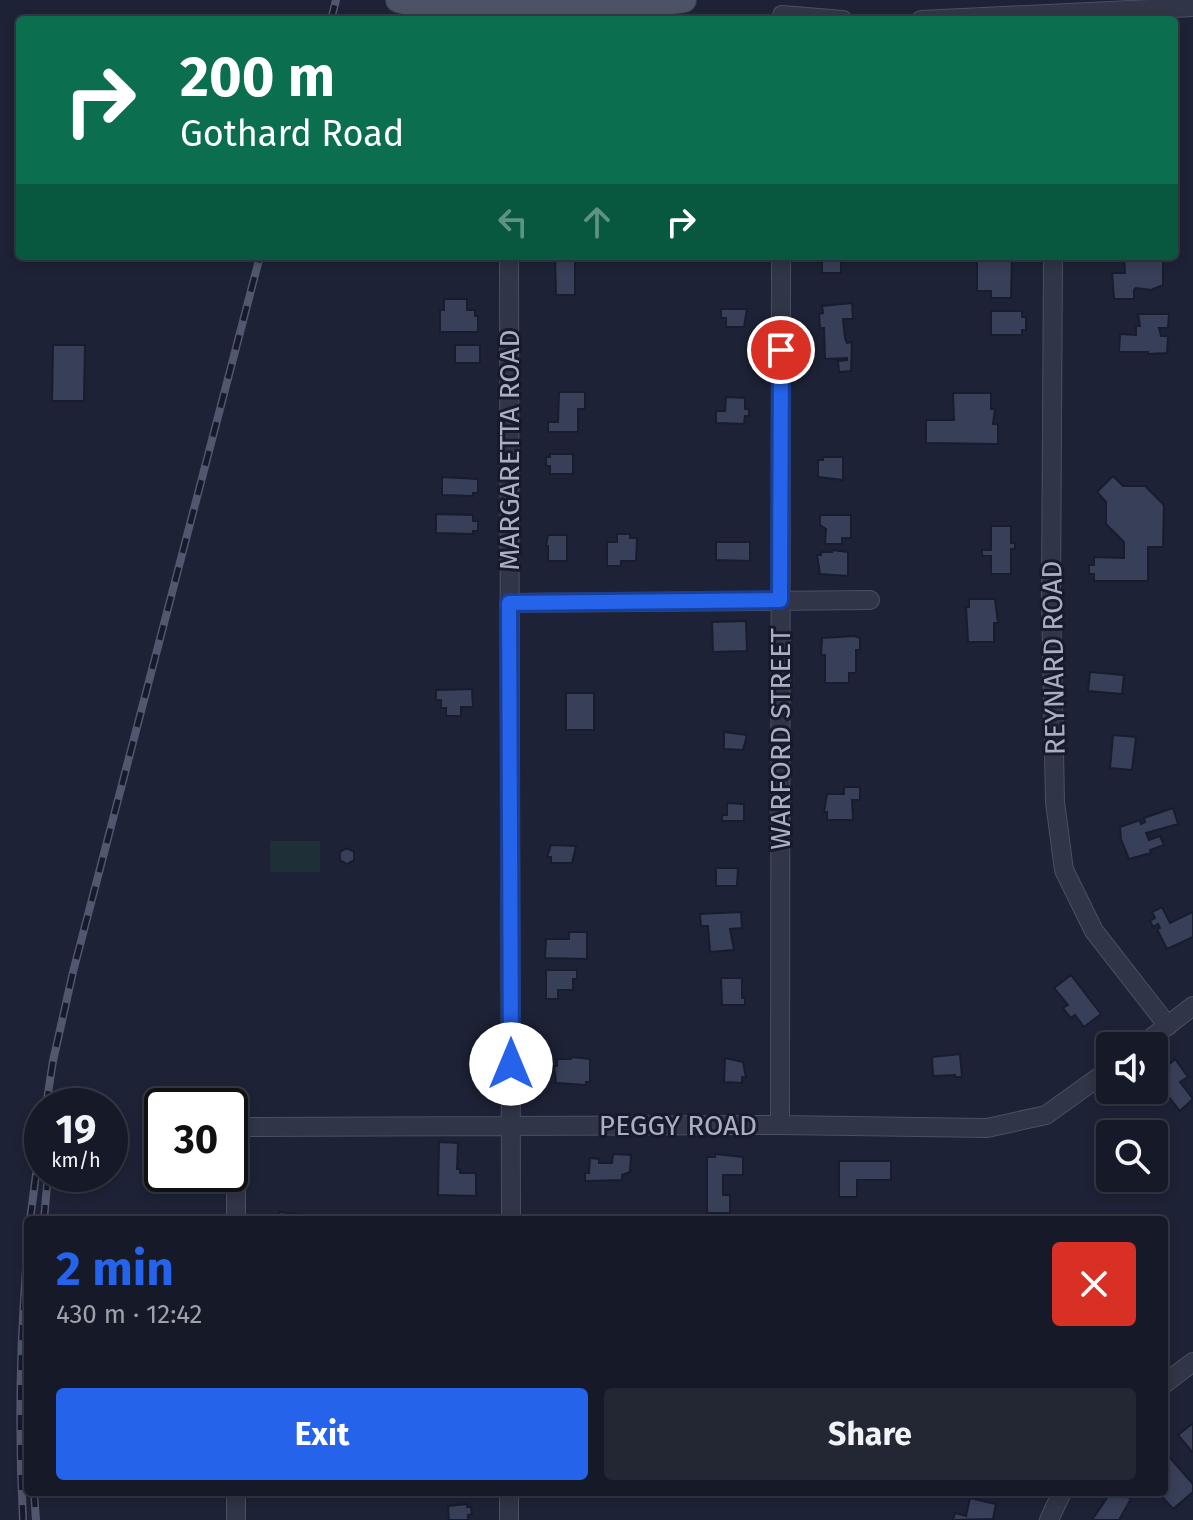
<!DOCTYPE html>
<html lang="en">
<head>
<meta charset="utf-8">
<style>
  body { margin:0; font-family:"Fira Sans",sans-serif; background:#232734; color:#f1f3f6; height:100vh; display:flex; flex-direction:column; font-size:30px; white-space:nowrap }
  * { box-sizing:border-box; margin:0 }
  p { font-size:26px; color:#9ea1a8 }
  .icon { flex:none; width:44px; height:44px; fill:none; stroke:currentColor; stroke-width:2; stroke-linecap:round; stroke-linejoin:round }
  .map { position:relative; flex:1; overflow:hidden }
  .side { position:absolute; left:24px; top:1216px; width:1144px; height:280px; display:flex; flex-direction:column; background:#161a28; border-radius:8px; box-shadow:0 4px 12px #0003,0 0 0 2px #353845 }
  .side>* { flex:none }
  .hud { position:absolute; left:16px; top:16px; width:1162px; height:244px; border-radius:8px; box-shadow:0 4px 12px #0003,0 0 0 2px #353845; background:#0b6e4f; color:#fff; overflow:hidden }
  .buttons { position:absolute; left:1096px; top:1032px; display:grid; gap:16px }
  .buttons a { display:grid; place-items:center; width:72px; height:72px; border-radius:8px; background:#161a28; box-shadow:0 4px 12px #0003,0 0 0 2px #353845; font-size:40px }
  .speed { position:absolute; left:24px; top:1088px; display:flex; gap:16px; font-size:40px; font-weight:700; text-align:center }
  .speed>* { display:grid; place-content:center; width:104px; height:104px; border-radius:50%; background:#161a28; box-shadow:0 4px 12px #0003,0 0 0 2px #353845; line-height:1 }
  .speed small { font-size:20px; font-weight:400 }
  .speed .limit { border:4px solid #111; border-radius:12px; background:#fff; color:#111 }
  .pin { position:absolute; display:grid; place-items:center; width:68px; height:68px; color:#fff; margin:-34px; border:4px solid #fff; border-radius:50%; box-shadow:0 2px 8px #0007 }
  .me { position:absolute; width:88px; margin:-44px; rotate:0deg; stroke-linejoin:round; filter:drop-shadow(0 0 6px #0008) }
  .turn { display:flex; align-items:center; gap:28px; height:168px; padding:0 32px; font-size:36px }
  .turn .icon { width:104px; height:104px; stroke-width:2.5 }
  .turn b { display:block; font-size:56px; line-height:68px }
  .lanes { display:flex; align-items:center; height:76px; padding:0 32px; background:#0003; justify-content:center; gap:40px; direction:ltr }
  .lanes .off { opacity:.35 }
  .round { display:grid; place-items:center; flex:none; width:84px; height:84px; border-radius:8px; background:#232734 }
  .overview { display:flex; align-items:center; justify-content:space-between; height:136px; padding:0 32px }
  h1 { font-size:48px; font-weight:700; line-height:60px; color:#2563eb }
  .cta { display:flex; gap:16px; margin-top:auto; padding:16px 32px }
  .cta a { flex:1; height:92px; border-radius:8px; background:#2563eb; color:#fff; font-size:32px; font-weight:700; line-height:92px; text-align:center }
  .cta a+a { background:#232734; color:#f1f3f6 }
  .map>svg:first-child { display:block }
</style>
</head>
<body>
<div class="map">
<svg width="1193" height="1520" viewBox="0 0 1193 1520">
  <rect width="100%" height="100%" fill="#1d2236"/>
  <path fill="#1e2f37" d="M270,841H320V872H270Z"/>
  <path fill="#383f58" stroke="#181c2d" stroke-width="2" d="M555,256H575V295H556Z
    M817,256H846V262H841V273H822V262H817Z
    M997,256H1012L1011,298H991V291H977V258H997Z
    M1124,256H1163V285L1151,290L1136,288L1134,290V299H1114L1112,273H1125Z
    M444,299H467V310H475V316H478V332H440V310H444Z
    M852,303L853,319H843L845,338L847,343L852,342L851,371L839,372L838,361L847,360V358L825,359L824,328H820L819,314L823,313L822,306Z
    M721,309H747L744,327H726V318H721Z
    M991,311H1022V317H1026V330H1022V335H991Z
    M1138,314H1169L1168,328H1159L1161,336H1168L1167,353L1148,354V352H1119L1120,334L1136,335V326H1140Z
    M53,345H85L84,401H52Z
    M455,345H480V363H455Z
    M559,392H585V409H578V432H548V422H558Z
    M953,393H991V409H995L993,424H998V444L926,443V420H954Z
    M726,397L745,398V409H749V416H745L744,424L716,423V411H725Z
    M550,454H573V474H550V466H546V457H550Z
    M823,457H843V480L818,477V460H823Z
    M1113,476L1123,486H1145L1164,505L1163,547H1148V581H1094V574H1089V565H1094V557L1124,558V542L1106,524V502L1097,492Z
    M442,477L478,479V493H473V496L442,495Z
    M436,514L473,515V521H478V531H473V534L436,533Z
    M820,515H851V538H842V544H825L826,529L820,525Z
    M991,526H1011V543H1015V549H1011V574H991V556H982V550H991Z
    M617,534H630V538H637L636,561H621V566H607V542H617Z
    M548,535H567V561H548V546H546Z
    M716,542H750V561L716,560Z
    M832,550L848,552V576L820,574L817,555H821V552H832Z
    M969,599H995L998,623H994V642H968L966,607H969Z
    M746,621L747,651L713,652L712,622Z
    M854,636L860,638V650H856V673H849V683H825V655H821L822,638Z
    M1090,672L1124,675L1122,694L1088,691Z
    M472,689L473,707H461V716H446V708H441V700H436V690Z
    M566,693H594V730H566Z
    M724,732L747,735L743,750L724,749Z
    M1113,735L1136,737L1132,770L1110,768Z
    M844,787H860V800H852L853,820H827V812H824L827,794H844Z
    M727,803L744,804V821H722V815H727Z
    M1173,808L1178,824L1146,833L1149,840L1160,836L1164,845L1150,850L1151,853L1129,859L1121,839L1120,827L1140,820L1141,824L1145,822L1144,818Z
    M551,845L576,846L572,863H551V857H547Z
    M347,848L354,852V860L347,864L340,860V852Z
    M716,868H738L737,886H716Z
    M1162,907L1170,923L1193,912V937L1167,949L1157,929L1160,928L1158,924L1153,927L1150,921L1155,918L1152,912Z
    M741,912L742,928L730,929L734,950L710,952L708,926H701L700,914Z
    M569,932H587V959L545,958L546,939H569Z
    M546,970H577V979H573V990H558V999H546Z
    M1071,975L1101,1014L1084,1027L1075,1015L1071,1018L1063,1008L1068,1005L1054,988Z
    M721,978H742V998H745V1005H722Z
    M960,1054L962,1077H955V1075L933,1076L932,1057Z
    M572,1057L590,1059V1082H586V1085L556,1083L554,1066H557V1059H571Z
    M725,1058L743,1062L746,1078L742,1077V1083L724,1082Z
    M1175,1059L1188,1077L1180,1082L1193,1099L1180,1111L1154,1078Z
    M439,1142L458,1143L457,1169H460V1173H476V1196L438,1195Z
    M613,1154L631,1155L630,1172L622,1175V1180L585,1181V1173H589L590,1158L599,1159V1163H612Z
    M715,1154L743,1157V1175H723V1195H730V1213H707V1157H715Z
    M839,1161H891V1180H857V1197H839Z
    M279,1212L311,1216V1220H278Z
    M1193,1423V1451L1192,1452L1178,1435Z
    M1164,1451L1193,1484V1492L1173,1509L1158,1492H1164Z
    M1111,1492H1119L1131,1499L1119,1520H1092Z
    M970,1498L996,1504L993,1519L953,1520L955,1513L966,1516Z
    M467,1504V1507H471L472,1514L468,1515V1520H449L448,1506Z"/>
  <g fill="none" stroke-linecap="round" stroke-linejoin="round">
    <g stroke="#4b4f62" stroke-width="20">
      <path id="minor" d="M782,15L843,20
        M921,20L1193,7
        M509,256L511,1220
        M1053,256L1051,598L1055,802L1064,870L1094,931L1168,1026
        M509,603L870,600
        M1141,1046L1193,1006
        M780,1125L781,256
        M230,1127L780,1125L987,1128L1046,1115L1110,1069
        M236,1220V1127
        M1164,1384L1193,1362
        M236,1520V1492
        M509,1520V1492
        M1049,1520L1062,1492"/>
    </g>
    <g stroke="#393e50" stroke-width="26">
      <path id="major" d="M398,0L436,11L509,12L627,8L684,0"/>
    </g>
    <use href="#minor" stroke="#303547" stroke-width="18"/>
    <use href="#major" stroke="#4d5367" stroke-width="24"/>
    <g stroke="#51576e" stroke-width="8">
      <path id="rail" d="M331,20L336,0
        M46,1106L53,1061L73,972L260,256
        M30,1220L42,1129
        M44,1220L48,1174
        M34,1492L36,1520
        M23,1520C18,1428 20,1336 28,1244"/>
    </g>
    <use href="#rail" stroke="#161a2b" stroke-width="5" stroke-dasharray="15" stroke-linecap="butt"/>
  </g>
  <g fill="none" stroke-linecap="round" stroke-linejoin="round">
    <g stroke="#184099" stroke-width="20">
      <path id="route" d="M511,1064L509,603L780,600L781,350"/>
    </g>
    <use href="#route" stroke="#2563eb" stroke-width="14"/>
  </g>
  <g text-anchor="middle" stroke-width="6" stroke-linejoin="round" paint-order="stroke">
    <g font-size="28" fill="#a9aec5" stroke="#161a2b">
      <text transform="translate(509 450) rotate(-90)" y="10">MARGARETTA ROAD</text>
      <text transform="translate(1053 658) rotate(-91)" y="10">REYNARD ROAD</text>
      <text transform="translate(780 739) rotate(-90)" y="10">WARFORD STREET</text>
      <text x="678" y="1135">PEGGY ROAD</text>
    </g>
  </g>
</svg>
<div class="buttons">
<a><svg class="icon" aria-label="sound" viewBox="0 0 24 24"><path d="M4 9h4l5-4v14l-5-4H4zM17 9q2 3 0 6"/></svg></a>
<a><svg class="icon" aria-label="search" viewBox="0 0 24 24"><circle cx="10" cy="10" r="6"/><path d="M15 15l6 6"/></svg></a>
</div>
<div class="speed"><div>19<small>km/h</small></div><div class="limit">30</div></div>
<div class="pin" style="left:781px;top:350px;background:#d93025"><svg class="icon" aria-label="arrive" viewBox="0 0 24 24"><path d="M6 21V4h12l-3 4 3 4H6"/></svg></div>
<svg class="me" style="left:511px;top:1064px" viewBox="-20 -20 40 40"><circle r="19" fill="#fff"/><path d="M0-13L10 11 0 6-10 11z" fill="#2563eb"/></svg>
<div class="hud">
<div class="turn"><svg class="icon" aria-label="right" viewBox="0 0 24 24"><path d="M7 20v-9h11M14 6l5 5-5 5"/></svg><div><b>200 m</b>Gothard Road</div></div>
<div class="lanes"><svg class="icon off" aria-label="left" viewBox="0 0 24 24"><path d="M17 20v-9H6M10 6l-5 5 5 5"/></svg><svg class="icon off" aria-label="ahead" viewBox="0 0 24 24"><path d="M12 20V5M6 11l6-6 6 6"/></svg><svg class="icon" aria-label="right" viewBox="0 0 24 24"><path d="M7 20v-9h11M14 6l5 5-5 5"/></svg></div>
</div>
<section class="side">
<div class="overview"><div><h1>2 min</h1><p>430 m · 12:42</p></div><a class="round" style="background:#d93025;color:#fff"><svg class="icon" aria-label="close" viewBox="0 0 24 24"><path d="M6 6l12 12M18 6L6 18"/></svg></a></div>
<div class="cta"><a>Exit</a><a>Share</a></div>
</section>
</div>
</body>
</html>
